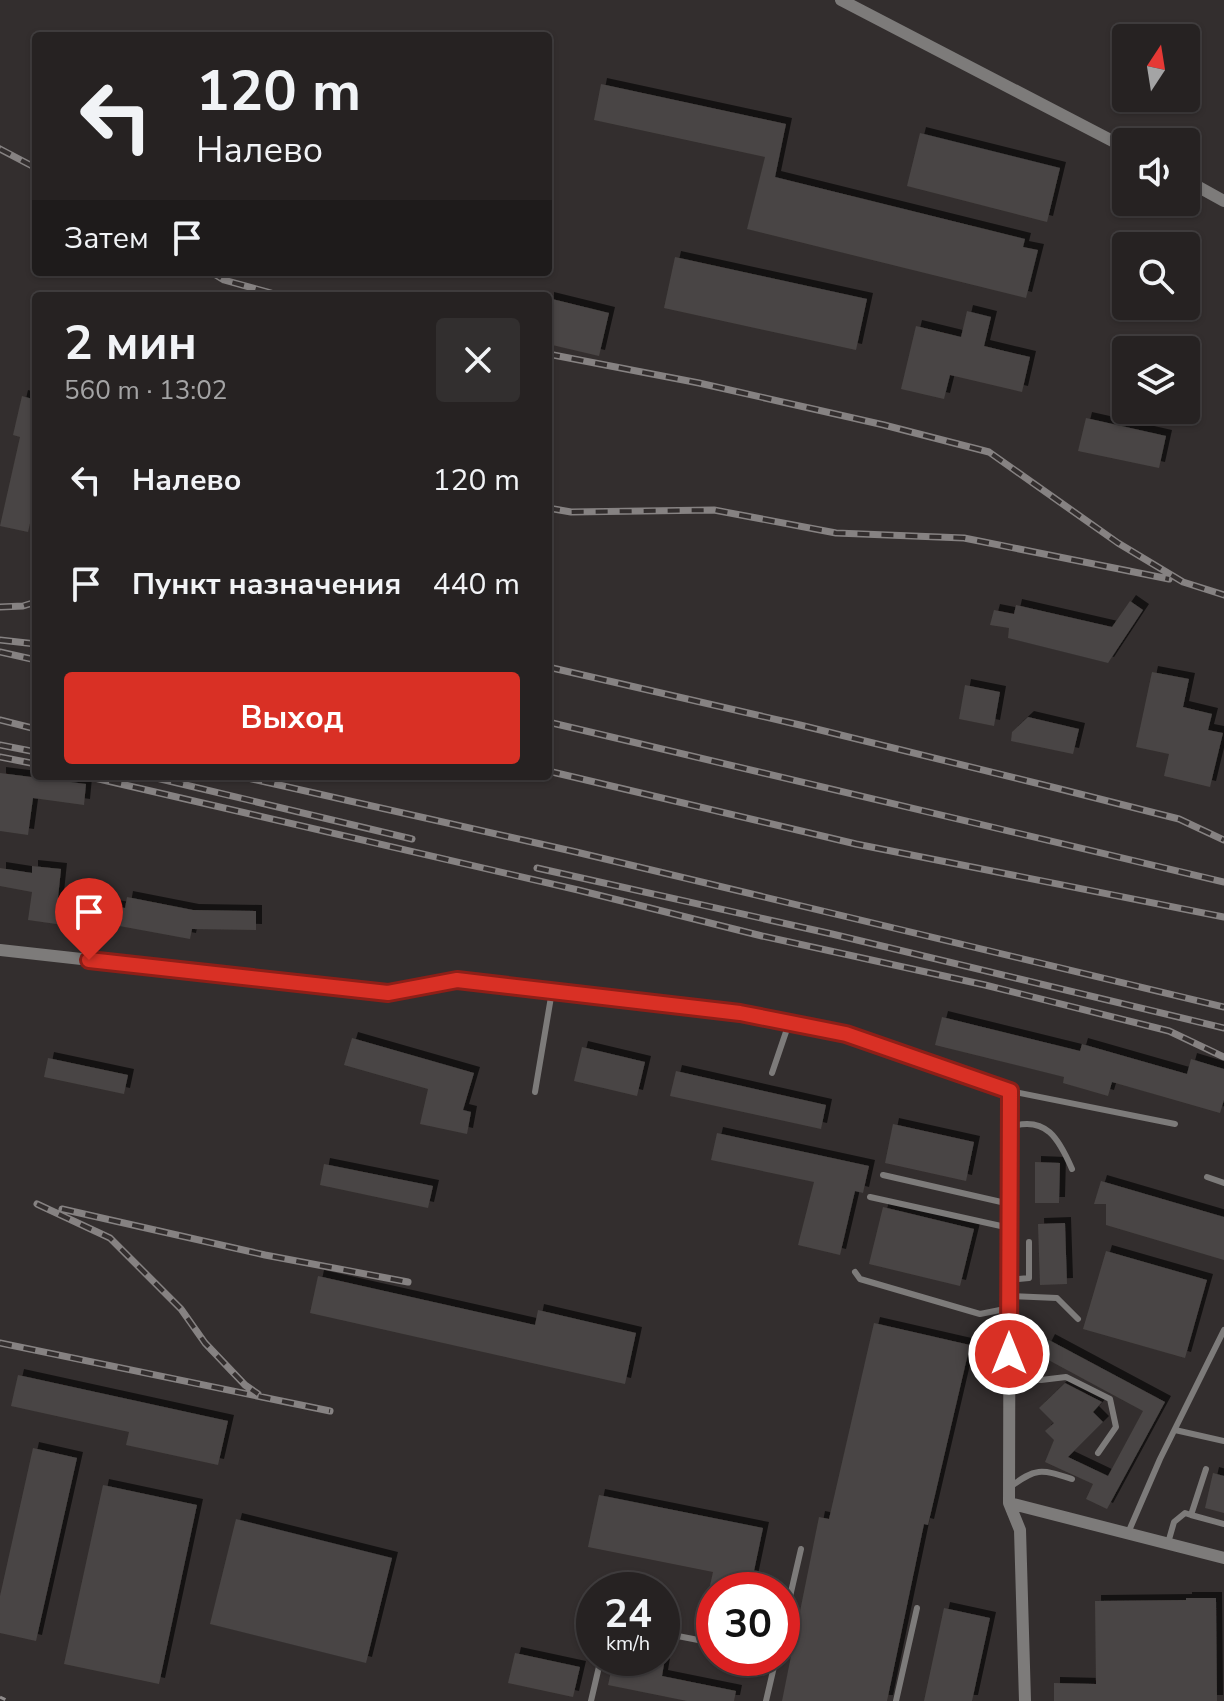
<!DOCTYPE html>
<html lang="ru">
<head>
<meta charset="utf-8">
<style>
  body { margin:0; font-family:"Nunito Sans",sans-serif; background:#322f2f; color:#f1f3f6; height:100vh; display:flex; flex-direction:column; font-size:30px; white-space:nowrap }
  * { box-sizing:border-box; margin:0 }
  p { font-size:26px; color:#a4a4a5 }
  .icon { flex:none; width:44px; height:44px; fill:none; stroke:currentColor; stroke-width:2; stroke-linecap:round; stroke-linejoin:round }
  .map { position:relative; flex:1; overflow:hidden }
  .details { position:absolute; left:32px; top:292px; width:520px; height:488px; display:flex; flex-direction:column; background:#262222; border-radius:8px; box-shadow:0 2px 6px #0004,0 0 0 2px #423f40 }
  .details>* { flex:none }
  .banner { position:absolute; left:32px; top:32px; width:520px; height:244px; border-radius:8px; box-shadow:0 2px 6px #0004,0 0 0 2px #423f40; background:#262222; color:#f1f3f6; overflow:hidden }
  .needle { width:52px; rotate:12deg }
  .buttons { position:absolute; left:1112px; top:24px; display:grid; gap:16px }
  .buttons a { display:grid; place-items:center; width:88px; height:88px; border-radius:8px; background:#262222; box-shadow:0 2px 6px #0004,0 0 0 2px #423f40; font-size:40px }
  .speed { position:absolute; left:576px; top:1572px; display:flex; gap:16px; font-size:40px; font-weight:700; text-align:center }
  .speed>* { display:grid; place-content:center; width:104px; height:104px; border-radius:50%; background:#262222; box-shadow:0 2px 6px #0004,0 0 0 2px #423f40; line-height:1 }
  .speed small { font-size:20px; font-weight:400 }
  .speed .limit { border:12px solid #d22; background:#fff; color:#111 }
  .pin { position:absolute; display:grid; place-items:center; width:68px; height:68px; color:#fff; margin:-82px -34px; border-radius:50% 50% 50% 0; rotate:-45deg; box-shadow:0 0 8px #0007 }
  .pin .icon { rotate:45deg }
  .me { position:absolute; width:88px; margin:-44px; rotate:0deg; stroke-linejoin:round; filter:drop-shadow(0 0 6px #0008) }
  .turn { display:flex; align-items:center; gap:28px; height:168px; padding:0 32px; font-size:36px }
  .turn .icon { width:104px; height:104px; stroke-width:2.5 }
  .turn b { display:block; font-size:56px; line-height:68px }
  .then { display:flex; align-items:center; height:76px; padding:0 32px; background:#0003; gap:16px; font-size:30px }
  .round { display:grid; place-items:center; flex:none; width:84px; height:84px; border-radius:8px; background:#322f2f }
  .headline { display:flex; align-items:center; justify-content:space-between; height:136px; padding:0 32px }
  h1 { font-size:48px; font-weight:700; line-height:60px }
  .button { display:flex; gap:16px; margin-top:auto; padding:16px 32px }
  .button a { flex:1; height:92px; border-radius:8px; background:#d93025; color:#fff; font-size:32px; font-weight:700; line-height:92px; text-align:center }
  ul { padding:0; list-style:none }
  li { display:flex; align-items:center; gap:24px; height:104px; padding:0 32px }
  li div { flex:1 }
  li b { display:block; font-size:30px }
  li em { font-style:normal }
  .map>svg:first-child { display:block }
</style>
</head>
<body>
<div class="map">
<svg width="1224" height="1701" viewBox="0 0 1224 1701">
  <defs>
    <filter id="shadow"><feDropShadow dx="6" dy="-6" stdDeviation="0" flood-color="#0009"/></filter>
  </defs>
  <rect width="100%" height="100%" fill="#332e2e"/>
  <path fill="#494544" filter="url(#shadow)" d="M601,84L786,124L775,177L1025,239L1023,247L1038,250L1026,298L747,229L765,157L594,120Z
    M920,133L1060,168L1047,222L907,186Z
    M675,257L867,299L856,350L664,308Z
    M548,298L609,313L599,356L548,344Z
    M967,311L991,317L984,346L1030,357L1022,392L950,375L944,399L901,389L916,326L961,337Z
    M22,396L36,400V516L32,515L28,532L0,526L20,437L13,435Z
    M1086,418L1166,436L1159,468L1078,451Z
    M1130,601L1143,610L1108,663L1008,638L1009,628L990,625L994,610L1014,614L1016,605L1112,627Z
    M1152,672L1189,679L1183,707L1212,714L1208,730L1223,733L1210,787L1164,776L1169,754L1136,747Z
    M965,685L1000,692L994,726L959,719Z
    M1028,717L1079,729L1073,754L1011,741L1012,732Z
    M0,773L86,784L84,805L33,798L28,835L0,831Z
    M32,866L61,869L58,898L125,908L127,897L193,910L256,911V930L192,929L190,939L114,925L113,932L28,920L32,892L0,886V868L32,873Z
    M942,1017L1080,1051L1082,1044L1187,1074L1191,1059L1224,1069V1100L1220,1113L1112,1082L1108,1096L1063,1083L1064,1077L935,1045Z
    M352,1038L474,1073L463,1110L471,1112L467,1134L420,1124L428,1089L344,1065Z
    M582,1047L645,1062L637,1096L574,1081Z
    M48,1058L128,1075L124,1094L44,1077Z
    M676,1071L826,1105L821,1129L670,1096Z
    M893,1124L974,1142L966,1181L885,1163Z
    M717,1133L869,1166L863,1193L855,1191L840,1255L798,1245L814,1182L711,1160Z
    M1035,1162L1060,1163L1059,1203H1035Z
    M324,1164L433,1186L428,1208L320,1185Z
    M1101,1181L1224,1217V1260L1106,1225V1204H1094Z
    M883,1207L974,1229L960,1286L869,1264Z
    M1065,1223L1067,1284L1040,1285L1038,1224Z
    M1106,1251L1207,1280L1185,1358L1083,1329Z
    M318,1276L535,1325L538,1310L636,1333L625,1384L310,1313Z
    M874,1323L970,1345L928,1525L924,1524L887,1701H782L819,1517L829,1519Z
    M1049,1340L1165,1402L1107,1509L1086,1499L1093,1484L1045,1462L1054,1440L1045,1431L1054,1423L1039,1408L1065,1383L1102,1402L1093,1412L1103,1422L1068,1457L1108,1476L1143,1411L1041,1356Z
    M18,1375L228,1421L218,1465L126,1445L129,1432L11,1406Z
    M33,1448L77,1458L36,1641L0,1633V1596Z
    M1213,1473L1224,1476V1513L1205,1508Z
    M103,1485L197,1505L159,1684L64,1664Z
    M599,1495L763,1528L750,1590H709L713,1572L588,1547Z
    M236,1519L392,1558L366,1663L210,1624Z
    M709,1591H714V1626L702,1623Z
    M1186,1598H1216L1217,1701H1054V1683L1096,1684L1095,1601L1186,1600Z
    M944,1608L990,1618L972,1701H924Z
    M515,1653L580,1667L573,1697L508,1683Z
    M614,1658H665L662,1676L736,1691L734,1701H687L608,1685Z"/>
  <g fill="none" stroke-linecap="round" stroke-linejoin="round">
    <path stroke="#8f8b8b" stroke-width="3" stroke-dasharray="6 6" stroke-linecap="butt" d="M0,1697L8,1701"/>
    <path stroke="#7d7b7a" stroke-width="6" d="M772,1073L789,1023
      M1010,1091L1175,1124
      M535,1092L552,991
      M1010,1127C1046,1115 1059,1139 1072,1169
      M883,1175L1010,1204
      M1207,1177L1224,1183
      M870,1197L1010,1228
      M855,1272L860,1279L980,1314L1010,1308
      M1009,1280L1029,1278V1242
      M1010,1296L1057,1298L1078,1319
      M1009,1378L1041,1380L1066,1377L1110,1399L1116,1427L1098,1453
      M1175,1430L1224,1441
      M1009,1488C1036,1467 1041,1469 1072,1479
      M1191,1515L1224,1524
      M1128,1533L1160,1459L1224,1330
      M1168,1543L1174,1522L1185,1513L1191,1515L1206,1469
      M773,1590V1589
      M782,1631L801,1549
      M662,1633L714,1643
      M591,1701L601,1658
      M766,1701L776,1658
      M896,1701L917,1608"/>
    <path stroke="#7d7b7a" stroke-width="12" d="M841,0L1126,148
      M1186,180L1224,201
      M0,950L388,993L457,980L740,1013L846,1034L1010,1091L1009,1503L1020,1530L1025,1701
      M1009,1503L1224,1558"/>
    <g stroke="#868282" stroke-width="7">
      <path id="rail" d="M0,149L36,168
        M211,272L224,280L282,296
        M548,354L699,383L884,425L989,452L1118,543L1183,582L1224,595
        M548,508L571,512L714,510L836,533L964,538L1169,579
        M0,607L23,606L36,602
        M0,640L36,644
        M0,652L36,660
        M548,667L800,725L1060,789L1179,819L1224,840
        M0,720L36,729
        M548,722L1224,882
        M0,745L36,752
        M0,757L36,764
        M548,771L856,844L1224,917
        M86,776L578,890L762,936L985,985L1169,1031L1224,1057
        M148,776L412,839
        M239,776L576,852L1224,1007
        M537,868L832,934L1224,1028
        M37,1204L110,1238L181,1309L205,1343L245,1385L258,1394
        M62,1209L265,1255L408,1282
        M0,1343L330,1411"/>
    </g>
    <use href="#rail" stroke="#332e2e" stroke-width="4" stroke-dasharray="12" stroke-linecap="butt"/>
  </g>
  <g fill="none" stroke-linecap="round" stroke-linejoin="round">
    <g stroke="#8d1f18" stroke-width="20">
      <path id="route" d="M89,960L388,993L457,980L740,1013L846,1034L1010,1091L1009,1354"/>
    </g>
    <use href="#route" stroke="#d93025" stroke-width="14"/>
  </g>
</svg>
<div class="buttons">
<a><svg class="needle" viewBox="-14 -14 28 28"><path d="M0-13l5 13h-10z" fill="#e53935"/><path d="M0 13l5-13h-10z" fill="#a4a4a5"/></svg></a>
<a><svg class="icon" aria-label="sound" viewBox="0 0 24 24"><path d="M4 9h4l5-4v14l-5-4H4zM17 9q2 3 0 6"/></svg></a>
<a><svg class="icon" aria-label="search" viewBox="0 0 24 24"><circle cx="10" cy="10" r="6"/><path d="M15 15l6 6"/></svg></a>
<a><svg class="icon" aria-label="layers" viewBox="0 0 24 24"><path d="M12 4l9 5-9 5-9-5zM3 14l9 5 9-5"/></svg></a>
</div>
<div class="speed"><div>24<small>km/h</small></div><div class="limit">30</div></div>
<div class="pin" style="left:89px;top:960px;background:#d93025"><svg class="icon" aria-label="arrive" viewBox="0 0 24 24"><path d="M6 21V4h12l-3 4 3 4H6"/></svg></div>
<svg class="me" style="left:1009px;top:1354px" viewBox="-20 -20 40 40"><circle r="17" fill="#d93025" stroke="#fff" stroke-width="3"/><path d="M0-11L8 9 0 5-8 9z" fill="#fff"/></svg>
<div class="banner">
<div class="turn"><svg class="icon" aria-label="left" viewBox="0 0 24 24"><path d="M17 20v-9H6M10 6l-5 5 5 5"/></svg><div><b>120 m</b>Налево</div></div>
<div class="then">Затем<svg class="icon" aria-label="arrive" viewBox="0 0 24 24"><path d="M6 21V4h12l-3 4 3 4H6"/></svg></div>
</div>
<section class="details">
<div class="headline"><div><h1>2 мин</h1><p>560 m · 13:02</p></div><a class="round"><svg class="icon" aria-label="close" viewBox="0 0 24 24"><path d="M6 6l12 12M18 6L6 18"/></svg></a></div>
<ul>
<li><svg class="icon" aria-label="left" viewBox="0 0 24 24"><path d="M17 20v-9H6M10 6l-5 5 5 5"/></svg><div><b>Налево</b></div><em>120 m</em></li>
<li><svg class="icon" aria-label="arrive" viewBox="0 0 24 24"><path d="M6 21V4h12l-3 4 3 4H6"/></svg><div><b>Пункт назначения</b></div><em>440 m</em></li>
</ul>
<div class="button"><a>Выход</a></div>
</section>
</div>
</body>
</html>
